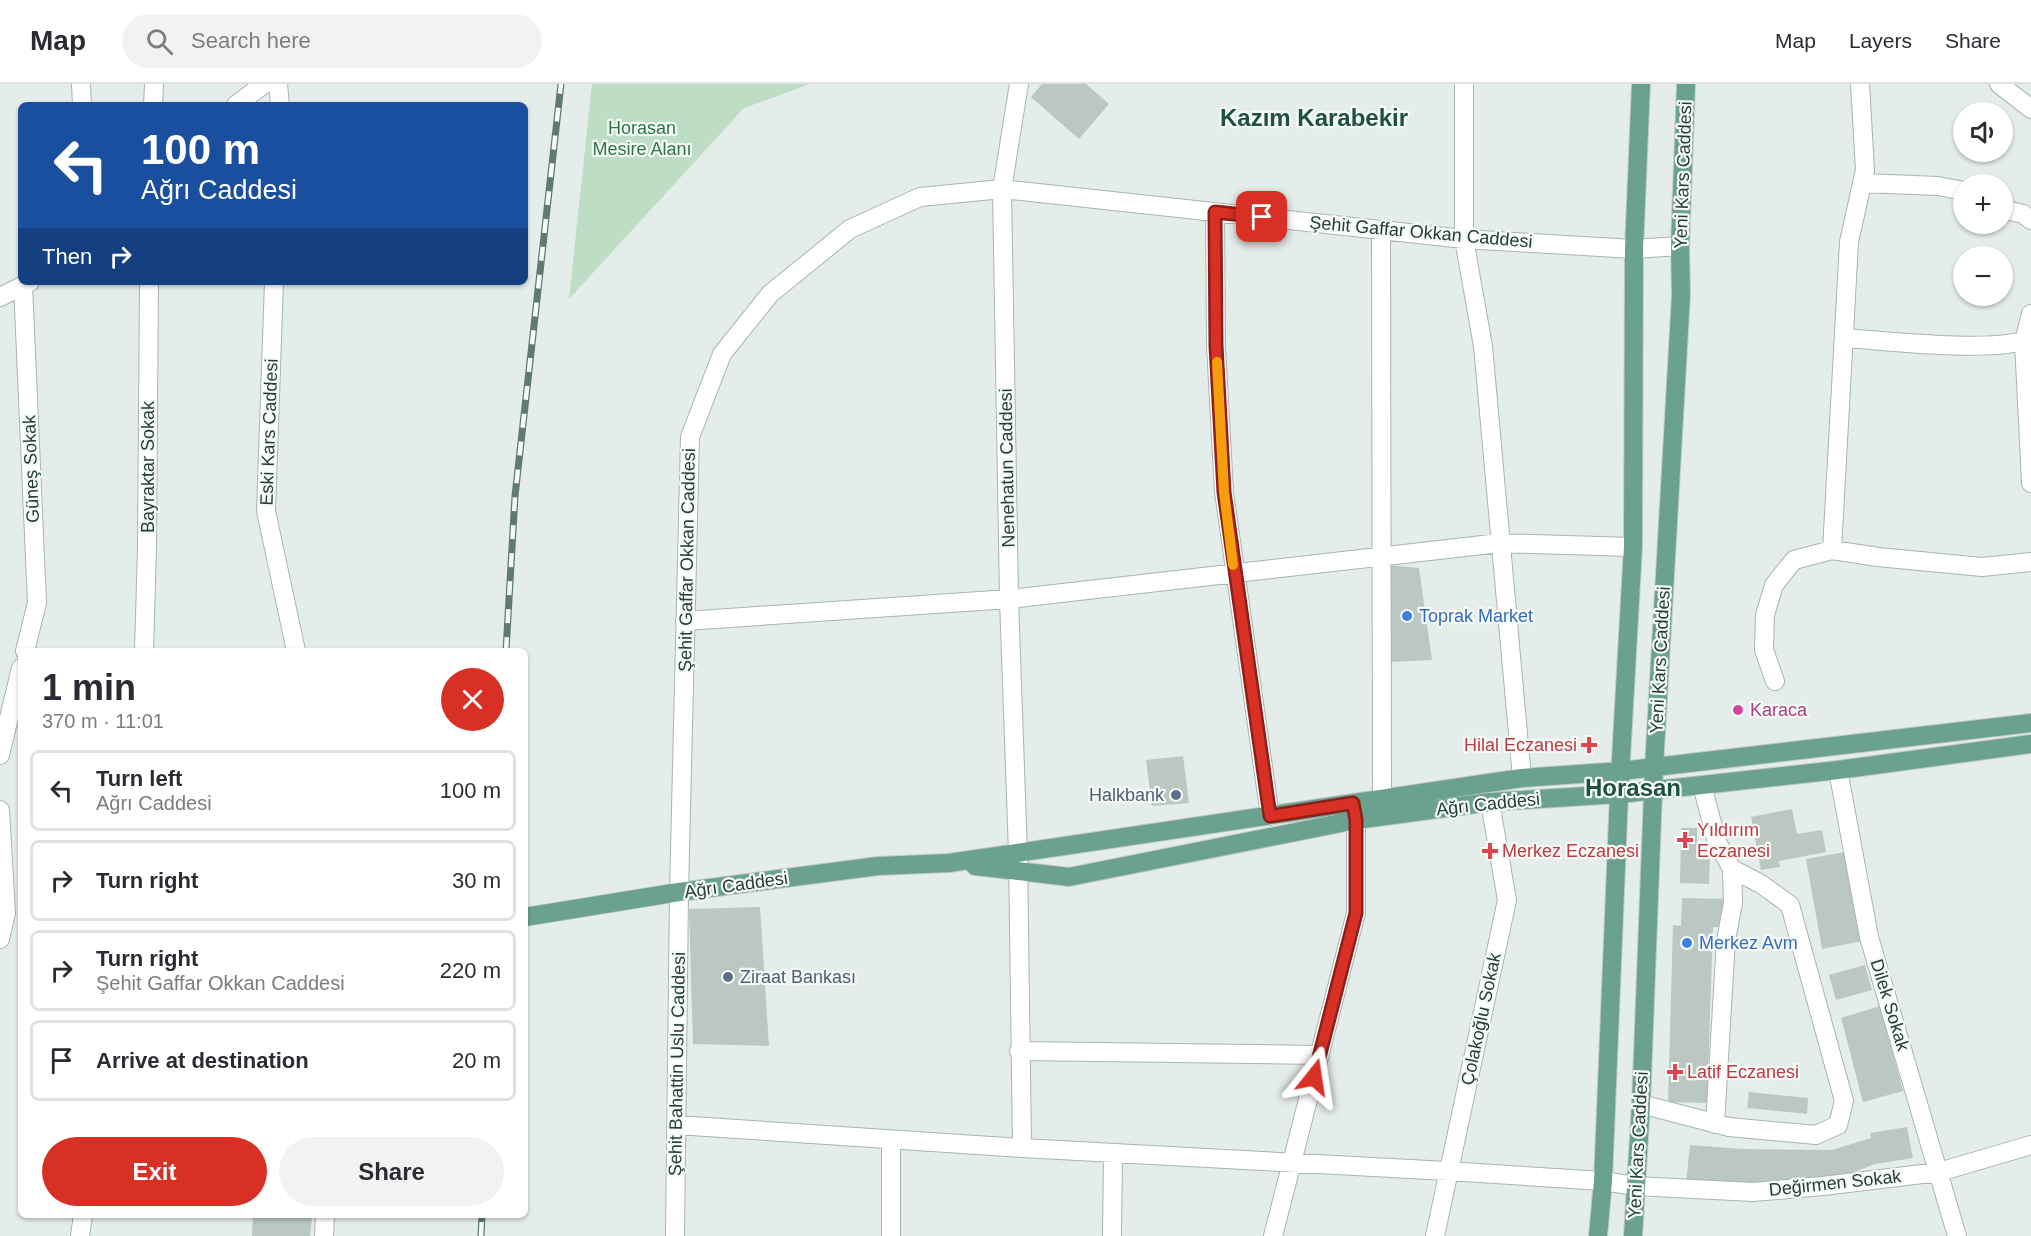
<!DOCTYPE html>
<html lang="en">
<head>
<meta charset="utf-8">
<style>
  body { margin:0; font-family:Helvetica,sans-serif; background:#f2f2f3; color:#2b2b33; height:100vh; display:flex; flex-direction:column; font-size:22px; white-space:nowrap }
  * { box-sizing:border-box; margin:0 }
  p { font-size:20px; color:#7c7c81 }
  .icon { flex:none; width:33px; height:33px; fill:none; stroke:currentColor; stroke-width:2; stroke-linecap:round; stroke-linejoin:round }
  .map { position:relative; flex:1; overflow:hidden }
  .drawer { position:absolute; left:18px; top:564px; width:510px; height:570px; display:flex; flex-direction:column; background:#fff; border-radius:9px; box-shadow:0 2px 4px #0004 }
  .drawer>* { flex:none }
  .hud { position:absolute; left:18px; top:18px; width:510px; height:183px; border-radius:9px; box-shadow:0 2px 4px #0004; background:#1a4fa0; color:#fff; overflow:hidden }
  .buttons { position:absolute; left:1953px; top:18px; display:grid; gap:12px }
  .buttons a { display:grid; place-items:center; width:60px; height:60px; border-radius:50%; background:#fff; box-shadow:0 2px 4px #0004; font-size:30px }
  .pin { position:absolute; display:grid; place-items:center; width:51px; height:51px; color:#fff; margin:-26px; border-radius:12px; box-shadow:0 3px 9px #0006 }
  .me { position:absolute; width:66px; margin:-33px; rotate:15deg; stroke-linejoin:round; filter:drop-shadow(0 0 4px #0008) }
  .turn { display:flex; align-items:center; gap:21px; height:126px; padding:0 24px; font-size:27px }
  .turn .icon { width:78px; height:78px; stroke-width:2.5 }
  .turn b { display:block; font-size:42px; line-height:51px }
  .then { display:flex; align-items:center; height:57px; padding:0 24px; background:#0003; gap:12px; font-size:22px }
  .round { display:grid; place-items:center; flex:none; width:63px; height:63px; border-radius:32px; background:#f2f2f3 }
  .overview { display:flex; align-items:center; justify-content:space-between; height:102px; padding:0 24px }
  h1 { font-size:36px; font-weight:800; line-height:45px }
  .primary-button { display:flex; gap:12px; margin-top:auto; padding:12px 24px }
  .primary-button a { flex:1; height:69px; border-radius:36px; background:#d93025; color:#fff; font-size:24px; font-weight:800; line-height:69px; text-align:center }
  .primary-button a+a { background:#f2f2f3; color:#2b2b33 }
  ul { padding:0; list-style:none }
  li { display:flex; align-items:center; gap:18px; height:81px; margin:0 12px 9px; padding:0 12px; border:3px solid #e1e1e2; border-radius:9px }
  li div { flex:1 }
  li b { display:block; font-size:22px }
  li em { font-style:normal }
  header { display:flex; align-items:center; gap:36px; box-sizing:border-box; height:84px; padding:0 30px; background:#fff; border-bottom:2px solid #e1e1e2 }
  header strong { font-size:28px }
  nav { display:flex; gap:33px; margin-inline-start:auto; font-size:21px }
  .search { width:420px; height:54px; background:#f2f2f3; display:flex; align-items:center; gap:15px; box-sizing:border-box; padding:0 21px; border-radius:33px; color:#7c7c81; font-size:22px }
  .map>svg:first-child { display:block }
</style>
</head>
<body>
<header>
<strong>Map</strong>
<div class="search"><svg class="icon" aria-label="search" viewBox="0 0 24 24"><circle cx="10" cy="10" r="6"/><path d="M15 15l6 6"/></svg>Search here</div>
<nav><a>Map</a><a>Layers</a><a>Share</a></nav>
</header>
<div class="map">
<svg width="2031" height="1152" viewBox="0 0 2031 1152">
  <rect width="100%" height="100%" fill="#e4ede9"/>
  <path fill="#beddc5" d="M592,0H810L744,24L569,215Z"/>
  <path fill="#bac8c1" d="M1042,0H1086L1109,20L1079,55L1031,13Z
    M1388,481L1419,484L1432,576L1387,578Z
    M1183,672L1189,719L1152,722L1146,676Z
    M1792,725L1797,750L1822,746L1826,768L1779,777L1780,783L1761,786L1751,733Z
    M1681,744H1697V758L1705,759V771H1710L1709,800L1680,799Z
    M1845,768L1862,857L1822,865L1806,775Z
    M1682,814L1726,815L1725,843H1713L1707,1019L1668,1018L1673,841L1681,842Z
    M760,823L769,962L693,960L689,825Z
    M1865,881L1872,906L1836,916L1829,891Z
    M1880,922L1903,1007L1863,1018L1841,934Z
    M1749,1008L1808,1014L1807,1030L1747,1024Z
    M1907,1043L1913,1074L1875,1080L1838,1094L1788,1099H1686L1690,1061L1742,1065L1832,1066L1871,1054L1870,1049Z
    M253,1131H310L312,1134L310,1152H252Z"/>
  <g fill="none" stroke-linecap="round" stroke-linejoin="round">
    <g stroke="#a7b5b0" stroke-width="20">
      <path id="minor" d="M81,0L82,21
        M278,0L280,21
        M1019,0L1002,105L1009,515L1018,769L1022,1064
        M1464,0V155L1483,262L1522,694
        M1999,0L2031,25
        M153,21L154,0
        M236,21L264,0
        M1863,99L1938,102L1964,107
        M2002,125L2023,130L2031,136
        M1215,128L1216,262L1224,408L1270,732
        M1381,146L1382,715
        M274,198L266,427L296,567
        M23,201L37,519L25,567
        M0,213L30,198
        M2031,230L2024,258L2031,399
        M1844,254C1881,256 2005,271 2031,253
        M1832,466L1849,158L1865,86L1860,0
        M685,537L1009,515L1500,459L1633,463
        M144,567L147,463L149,198
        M1775,597L1764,566L1765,531L1774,501L1794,476L1832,466L1878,473L1982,483L2031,478
        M0,671L21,584
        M1838,686L1869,853L1957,1152
        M0,726L6,829L0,855
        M1019,967L1320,971
        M1641,1020L1729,1043L1816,1051L1838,1041L1844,1017L1790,821L1761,800L1732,785L1717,758L1702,701
        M1715,1040L1726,856L1733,819L1732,785
        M676,1041L1022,1064L1448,1087L1603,1097L1635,1102L1753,1108L1823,1102L1939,1088L2031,1061
        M80,1152L83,1131
        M324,1152L325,1131
        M675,1152L679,808L690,353L722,270L770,210L850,145L920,113L1002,105L1464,155L1634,165L1680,162
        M891,1152V1056
        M1112,1152L1113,1069
        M1273,1152L1356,829V736L1354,721
        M1435,1152L1507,816L1490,718"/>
    </g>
    <g stroke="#c2c9c7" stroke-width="20">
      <path id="major" d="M975,782L1069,793L1356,736L1490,718L1619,710L1702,701L1838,686L2031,660
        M525,833L679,808L878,782L949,779L1522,694L1621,687L2031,639
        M1598,1152L1603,1097L1619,710L1633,463L1634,165L1641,0
        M1633,1152L1641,1020L1654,683L1681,211L1680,162L1686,0"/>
    </g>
    <use href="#minor" stroke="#fff" stroke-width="18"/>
    <use href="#major" stroke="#6aa18f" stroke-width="18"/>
    <g stroke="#5f7a71" stroke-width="7">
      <path id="rail" d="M506,567L515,412L561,0
        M481,1152L482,1131"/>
    </g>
    <use href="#rail" stroke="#f5faf7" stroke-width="4.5" stroke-dasharray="14" stroke-linecap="butt"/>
  </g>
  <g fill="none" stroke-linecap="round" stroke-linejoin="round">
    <g stroke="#8d1f18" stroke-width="15">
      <path id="route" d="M1262,133L1215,128L1216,262L1224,408L1270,732L1353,719L1356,736V829L1314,993"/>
    </g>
    <use href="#route" stroke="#d93025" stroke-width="10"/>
    <path stroke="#f59e0b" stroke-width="10" d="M1217,278L1224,408L1233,481"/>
  </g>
  <g fill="#3f7fe0" stroke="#f5faf7" stroke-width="2">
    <circle cx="1407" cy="532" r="6"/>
    <circle cx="1687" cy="859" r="6"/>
  </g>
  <circle fill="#d1479c" stroke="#f5faf7" stroke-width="2" cx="1738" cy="626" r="6"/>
  <g fill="#e0444e" stroke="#f5faf7" stroke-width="2">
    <path d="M1586 652h6v6h6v6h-6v6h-6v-6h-6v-6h6z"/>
    <path d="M1682 747h6v6h6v6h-6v6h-6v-6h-6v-6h6z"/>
    <path d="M1487 758h6v6h6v6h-6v6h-6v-6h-6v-6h6z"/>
    <path d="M1672 979h6v6h6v6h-6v6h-6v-6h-6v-6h6z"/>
  </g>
  <g fill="#5c6f8a" stroke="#f5faf7" stroke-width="2">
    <circle cx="1176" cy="711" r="6"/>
    <circle cx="728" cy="893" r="6"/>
  </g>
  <g text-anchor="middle" stroke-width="4.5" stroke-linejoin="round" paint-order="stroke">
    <g font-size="18" fill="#2f7446" stroke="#f5faf7">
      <text x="642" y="50">Horasan<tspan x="642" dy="21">Mesire Alanı</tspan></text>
    </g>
    <g font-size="18" fill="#243e36" stroke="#f5faf7">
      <text transform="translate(1683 91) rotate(-88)" y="6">Yeni Kars Caddesi</text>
      <text transform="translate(1421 148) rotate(5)" y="6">Şehit Gaffar Okkan Caddesi</text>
      <text transform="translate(269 348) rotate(-88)" y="6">Eski Kars Caddesi</text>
      <text transform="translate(148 383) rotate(-90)" y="6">Bayraktar Sokak</text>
      <text transform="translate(1007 384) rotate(-91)" y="6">Nenehatun Caddesi</text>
      <text transform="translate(31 385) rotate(-92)" y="6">Güneş Sokak</text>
      <text transform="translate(687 476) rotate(-89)" y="6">Şehit Gaffar Okkan Caddesi</text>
      <text transform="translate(1660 576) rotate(-87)" y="6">Yeni Kars Caddesi</text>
      <text transform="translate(1488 720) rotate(-6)" y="6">Ağrı Caddesi</text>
      <text transform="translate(736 801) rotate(-8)" y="6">Ağrı Caddesi</text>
      <text transform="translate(1890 921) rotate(73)" y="6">Dilek Sokak</text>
      <text transform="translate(1481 935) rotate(-78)" y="6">Çolakoğlu Sokak</text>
      <text transform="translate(677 980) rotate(-89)" y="6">Şehit Bahattin Uslu Caddesi</text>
      <text transform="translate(1638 1061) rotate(-87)" y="6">Yeni Kars Caddesi</text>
      <text transform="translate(1835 1099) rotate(-6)" y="6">Değirmen Sokak</text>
    </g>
    <g font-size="18" fill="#366cbe" stroke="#f5faf7" text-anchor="start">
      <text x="1419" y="538">Toprak Market</text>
      <text x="1699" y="865">Merkez Avm</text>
    </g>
    <g font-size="18" fill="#b23c85" stroke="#f5faf7" text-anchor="start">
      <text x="1750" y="632">Karaca</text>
    </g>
    <g font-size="18" fill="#be3a42" stroke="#f5faf7" text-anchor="start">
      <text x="1577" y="667" text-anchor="end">Hilal Eczanesi</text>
      <text x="1697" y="752">Yıldırım<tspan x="1697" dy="21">Eczanesi</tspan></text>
      <text x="1502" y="773">Merkez Eczanesi</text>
      <text x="1687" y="994">Latif Eczanesi</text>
    </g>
    <g font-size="18" fill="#4e5e75" stroke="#f5faf7" text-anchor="end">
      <text x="1164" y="717">Halkbank</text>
      <text x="740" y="899" text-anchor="start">Ziraat Bankası</text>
    </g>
    <g font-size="24" font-weight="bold" fill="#205041" stroke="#f5faf7">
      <text x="1314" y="42">Kazım Karabekir</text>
      <text x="1633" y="712">Horasan</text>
    </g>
  </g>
</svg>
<div class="buttons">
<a><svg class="icon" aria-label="sound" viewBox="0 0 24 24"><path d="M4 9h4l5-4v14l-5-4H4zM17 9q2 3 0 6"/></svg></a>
<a>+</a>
<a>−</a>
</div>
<div class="pin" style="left:1262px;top:133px;background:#d93025"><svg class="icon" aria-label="arrive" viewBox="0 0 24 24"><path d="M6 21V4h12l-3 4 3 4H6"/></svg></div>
<svg class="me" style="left:1314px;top:993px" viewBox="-20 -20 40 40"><path d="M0-17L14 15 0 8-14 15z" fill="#d93025" stroke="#fff" stroke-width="4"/></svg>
<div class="hud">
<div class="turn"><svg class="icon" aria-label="left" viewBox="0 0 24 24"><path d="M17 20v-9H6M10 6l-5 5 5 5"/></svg><div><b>100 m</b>Ağrı Caddesi</div></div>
<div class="then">Then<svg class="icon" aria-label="right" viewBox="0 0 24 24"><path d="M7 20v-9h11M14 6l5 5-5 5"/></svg></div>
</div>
<section class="drawer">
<div class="overview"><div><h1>1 min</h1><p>370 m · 11:01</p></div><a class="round" style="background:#d93025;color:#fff"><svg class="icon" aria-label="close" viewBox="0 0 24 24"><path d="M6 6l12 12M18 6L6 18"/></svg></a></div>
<ul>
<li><svg class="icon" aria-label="left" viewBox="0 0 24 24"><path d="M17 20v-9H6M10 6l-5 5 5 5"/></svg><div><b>Turn left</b><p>Ağrı Caddesi</p></div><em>100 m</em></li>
<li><svg class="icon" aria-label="right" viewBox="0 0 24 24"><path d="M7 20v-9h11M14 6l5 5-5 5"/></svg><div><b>Turn right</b></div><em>30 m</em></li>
<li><svg class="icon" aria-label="right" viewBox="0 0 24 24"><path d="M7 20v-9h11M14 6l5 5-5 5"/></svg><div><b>Turn right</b><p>Şehit Gaffar Okkan Caddesi</p></div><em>220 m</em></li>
<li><svg class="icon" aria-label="arrive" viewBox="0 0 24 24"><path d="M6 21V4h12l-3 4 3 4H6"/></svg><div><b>Arrive at destination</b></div><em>20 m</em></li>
</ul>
<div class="primary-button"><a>Exit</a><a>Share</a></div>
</section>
</div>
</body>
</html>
